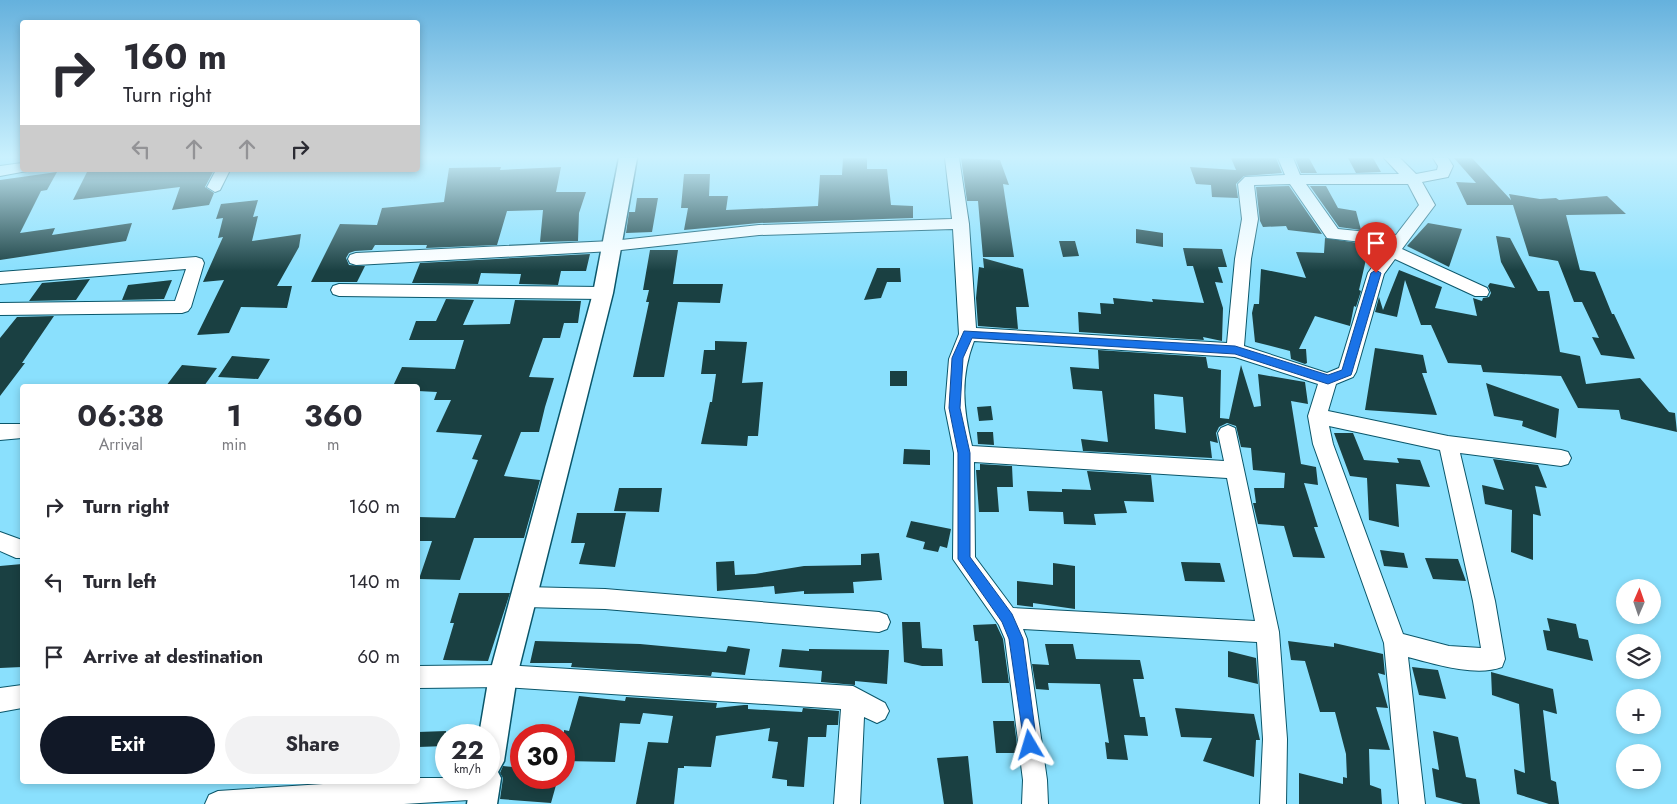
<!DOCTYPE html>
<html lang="en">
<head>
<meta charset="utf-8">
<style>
  body { margin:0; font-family:Jost,sans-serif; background:#f2f2f3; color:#2b2b33; height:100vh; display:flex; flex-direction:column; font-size:19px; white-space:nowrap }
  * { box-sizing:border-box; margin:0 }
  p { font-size:16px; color:#7c7c81 }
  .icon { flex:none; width:28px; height:28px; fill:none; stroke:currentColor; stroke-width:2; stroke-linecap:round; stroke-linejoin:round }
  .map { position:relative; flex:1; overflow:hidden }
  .drawer { position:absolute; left:20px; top:384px; width:400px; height:400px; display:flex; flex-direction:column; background:#fff; border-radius:5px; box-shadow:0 2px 8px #0003 }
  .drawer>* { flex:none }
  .top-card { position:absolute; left:20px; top:20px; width:400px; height:152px; border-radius:5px; box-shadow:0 2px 8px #0003; background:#fff; color:#2b2b33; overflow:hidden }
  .needle { width:32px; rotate:2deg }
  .buttons { position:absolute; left:1616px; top:579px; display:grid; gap:10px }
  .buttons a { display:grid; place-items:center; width:45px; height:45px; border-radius:50%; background:#fff; box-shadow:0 2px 8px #0003; font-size:25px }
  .speed { position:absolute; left:435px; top:724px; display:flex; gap:10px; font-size:25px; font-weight:700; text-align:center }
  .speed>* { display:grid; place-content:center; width:65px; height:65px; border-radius:50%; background:#fff; box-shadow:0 2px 8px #0003; line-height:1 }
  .speed small { font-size:12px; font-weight:400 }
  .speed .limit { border:8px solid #d22; background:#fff; color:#111 }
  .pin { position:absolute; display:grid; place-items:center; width:42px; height:42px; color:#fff; margin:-51px -21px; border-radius:50% 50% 50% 0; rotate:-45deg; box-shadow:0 0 5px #0007 }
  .pin .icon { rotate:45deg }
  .me { position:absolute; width:55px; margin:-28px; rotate:353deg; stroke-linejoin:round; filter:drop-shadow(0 0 4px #0008) }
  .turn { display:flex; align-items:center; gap:18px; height:105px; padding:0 20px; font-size:22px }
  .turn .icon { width:65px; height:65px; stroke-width:2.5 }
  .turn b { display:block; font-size:35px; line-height:42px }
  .lanes { display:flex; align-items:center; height:48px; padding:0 20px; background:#0003; justify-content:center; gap:25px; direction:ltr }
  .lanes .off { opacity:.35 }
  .eta { display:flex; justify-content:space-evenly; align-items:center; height:85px; text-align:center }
  .eta b { font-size:30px; font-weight:700; line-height:35px }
  .primary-button { display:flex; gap:10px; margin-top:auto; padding:10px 20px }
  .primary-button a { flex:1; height:58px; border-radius:30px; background:#111827; color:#fff; font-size:20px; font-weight:700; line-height:58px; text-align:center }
  .primary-button a+a { background:#f2f2f3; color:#2b2b33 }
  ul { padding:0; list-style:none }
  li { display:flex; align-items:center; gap:15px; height:75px; padding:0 20px }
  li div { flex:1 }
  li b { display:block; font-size:19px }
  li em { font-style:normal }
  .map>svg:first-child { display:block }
</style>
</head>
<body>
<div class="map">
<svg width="1677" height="804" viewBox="0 0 1677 804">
  <rect width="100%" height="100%" fill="#8ae0fd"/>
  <path fill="#1a4042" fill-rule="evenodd" d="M843,158H867V169H887L891,205L913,206V218L759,223L684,230L688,208H681L684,174H710L709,196H728L726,210L818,206L820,175H842Z
    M961,158L1000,160L1009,185L1003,184L1014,257H983L978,201H967Z
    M1231,158H1276L1282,173L1244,176L1236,184L1238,198L1212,197L1211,185L1196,184L1190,167L1236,170Z
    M1295,158H1309L1317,173H1301Z
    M1348,158H1373L1381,172L1356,173Z
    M1454,158H1472L1511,200L1509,194L1540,199L1556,198L1559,200L1607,196L1626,214L1566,215L1580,270L1595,272L1612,314H1614L1635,359L1601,355L1592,337L1599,338L1582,302H1574L1558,261L1529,256L1513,205H1467L1456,182L1476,183Z
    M501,167L500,170L561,167L556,192H586L579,213L578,241L540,242L543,210L507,211L497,245L426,248L427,245H375L372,250L355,251L349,253L346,258L349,265L365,266L357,282H311L340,224L377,225L382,208L444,202L449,168Z
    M88,170H214L205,187L214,193L209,205L172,210L180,187L73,200Z
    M57,172L47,190L41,191L20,233L55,228L52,235L132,223L126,241L0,260V180Z
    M1289,186L1322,234L1288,230L1286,226L1263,227L1260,221L1256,187Z
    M1310,186H1326L1338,208L1356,211L1361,230L1339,227Z
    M637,198H658L652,232L626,233L629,212H635Z
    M258,200L253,217L258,216L252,241L301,234L299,247L277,286H292L287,308L241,307L229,333L197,335L224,280L203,282L223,237L218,238L223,218L216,219L221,204Z
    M1428,223L1462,229L1449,267L1407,246Z
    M1136,229L1163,233V247L1136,243Z
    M1496,236L1510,238L1538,291H1549L1560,352L1580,356L1586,384L1640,378L1669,412L1675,413L1677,432L1621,419L1619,410L1578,408L1561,376L1483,372L1481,365L1448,363L1431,325H1421L1405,280L1397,317L1375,312L1379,297L1383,310L1399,270L1442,287L1435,308L1477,316L1473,298L1482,301L1483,298L1489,297L1491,293L1488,286L1490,283L1515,288L1501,262Z
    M1325,238L1365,244L1367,255L1359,290L1361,291L1356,307L1354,306L1350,326L1315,316L1299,349H1306L1307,363L1305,364L1291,359L1290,351L1255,342L1252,313L1254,304H1259L1261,269L1306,278L1296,252L1324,253Z
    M1059,241H1075L1079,256L1063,257Z
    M1183,248L1222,249L1227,267H1218L1223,283L1215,282L1223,308L1222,341L1203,337L1204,340L1079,332L1078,312L1101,314L1100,303L1114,304L1113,298L1153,302L1152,299L1204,303L1193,266H1187Z
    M650,250H678L673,284H723L720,303L678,302L664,377H633L649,302H646L649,290H643Z
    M590,254L586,271H561L558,285L519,284L521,274L481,273L478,284L412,283L420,263Z
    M983,258L1023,269L1029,307H1016L1018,329L978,326L976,298L979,267L984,268Z
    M877,268H900L901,282H887L881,298L864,300Z
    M90,279L76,300L29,301L42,283Z
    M172,280L164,299L122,300L128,285Z
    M446,299L474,300L463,325L510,324L515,300L581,301L578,323H564L560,338H543L529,377L554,378L545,407L539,432H521L504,476L540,480L524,538H474L460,580L419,579L432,541H418V517L455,518L478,460L472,459L482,435L436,432L451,400H434L437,392L418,391V386H393L402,367L455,369L464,340H409L416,321H436Z
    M54,316L22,363H25L0,396V338L17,317Z
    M715,341L747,342L742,383L763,382L758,436H748L747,446L701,444L710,402H712L716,374H701L704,350H715Z
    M1375,348L1423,355L1427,373H1422L1437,415L1365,410Z
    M1098,350L1206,357L1208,368L1221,370L1220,418L1229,419L1241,365L1254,407L1261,406L1258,374L1305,382L1308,404L1291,401L1301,464L1316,467L1318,485L1304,483L1318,527H1314L1325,558L1293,557L1284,526L1258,524L1253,503H1256L1254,488H1284L1285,473L1253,470L1251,448L1241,447L1236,426L1227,423L1219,427L1216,433L1218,443L1210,441L1212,458L1083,451L1081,439L1108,442L1102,391L1073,389L1070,367L1099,369ZM1154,394L1183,397L1186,433L1155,429Z
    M232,356L270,359L258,379L218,377Z
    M182,365L217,368L204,386H166Z
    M890,371H907V386H890Z
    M1486,383L1559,409L1556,438L1522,426L1523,421L1494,416Z
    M991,406L993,420L979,421L977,407Z
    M977,432H993L994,445L978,444Z
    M1334,433H1353L1364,460L1399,463L1397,458L1420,460L1430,487L1396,484L1399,527L1369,520L1367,478L1350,476Z
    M904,449L930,450V465L903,464Z
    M1493,459L1538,465L1547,488L1535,486L1541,516L1533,514V560L1511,552L1512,510L1485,504L1482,485L1504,490Z
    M980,464L1012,466L1013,487H997L999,512H979L976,470H980Z
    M1087,471L1151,475L1154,502L1124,501L1127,513L1094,514L1096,525L1064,524L1063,512L1029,511L1027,491L1062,492V489L1091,490Z
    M619,488H662L659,512L614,511Z
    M577,513H626L615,567L579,564L585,543H571Z
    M911,521L951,529L947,548L940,546L938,552L923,549L925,542L906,537Z
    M1380,550L1404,553L1408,568L1384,566Z
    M879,553L882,580L853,582L854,593L804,594V591L775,594L774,586L717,591L716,562L734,561L735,575L755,574L804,566L861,565V554Z
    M1425,558L1458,559L1466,581L1433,579Z
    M1181,562L1220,563L1225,582L1185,581Z
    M1053,563L1075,566V609L1033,603V607L1017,605V581L1053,585Z
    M22,564V667L0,668V566Z
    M459,593H510L488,661L443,660L454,623H450Z
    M1547,618L1576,624L1579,638L1588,640L1593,661L1547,650L1543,630L1550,631Z
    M902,622H920L922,648L942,649L943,666H922L904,662Z
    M996,624L1003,639L1009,683H982L978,641H975L973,625Z
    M535,641L640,644L726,652L728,646L750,649L745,675L712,672L711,676L571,667L572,663H530Z
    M1288,641L1334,647V643L1383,654L1385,675L1378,673L1388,708L1376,707L1390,750L1369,749L1370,785L1381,789L1382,804H1299V773L1343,784V777L1347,778L1346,754L1335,712H1320L1305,661L1291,660Z
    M1045,644H1073L1076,659L1140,660L1144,679H1133L1140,717H1145L1148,736L1124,735L1128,760L1107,759L1105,742L1109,743L1100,684L1048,683L1049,690L1036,689L1032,664L1049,665Z
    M782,649L809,651V649L889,650L887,684L855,681V685L821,682L822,671L779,667Z
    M1228,651L1256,658L1258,684L1228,677Z
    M1412,667L1438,670L1446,699L1419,695Z
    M1491,672L1553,689L1557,714L1543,710L1551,780L1556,782L1559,804H1549L1517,794L1514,769L1525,773L1519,704L1492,695Z
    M579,696L625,701L626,697L717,703L716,708L744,705H748V709L802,712L803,708L839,711L838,725H827L826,737H808L804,787L787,786V780L772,778L778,742L768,741L770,728L716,736L711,767L684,766V768H678L674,804H636L648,742L668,743L673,716L643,713L640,724L620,723L615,762L564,761V730L569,731Z
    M1175,708L1254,714L1260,740H1256L1254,777L1203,761L1212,738L1181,737Z
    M993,721H1014L1018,753H996Z
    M446,731V746L418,747V732Z
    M1433,731L1458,737L1466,777L1476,779L1480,804H1463L1436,797L1432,768L1439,770Z
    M968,756L973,804H944L937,758Z
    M503,766L521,768V778H558L551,803L500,799L503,778L500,773Z"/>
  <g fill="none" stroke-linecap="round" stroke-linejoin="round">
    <g stroke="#0a566a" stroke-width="2">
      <path id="minor" d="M945,158H959L969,224L976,328L1227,343L1235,259L1242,219L1238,184L1245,177L1285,175L1278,158H1293L1300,175L1399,174L1384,158H1400L1416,174L1437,170L1438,166L1433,158H1448L1453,166L1448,177L1422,182L1435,205L1402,249L1487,288L1489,292L1487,296H1475L1395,259L1384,274L1356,372L1353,377L1336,384L1328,411L1448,436L1561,450L1568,452L1571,458L1568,464L1561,466L1460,453L1495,601L1505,659L1502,667C1476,677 1434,664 1408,657L1425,804H1399L1384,643L1313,444L1308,416L1318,384L1235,357L974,341C960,378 963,408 972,446L1224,461L1218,433L1221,428L1228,425L1235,428L1279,632L1287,739L1286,804H1260L1263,739L1257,642L1023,629L1027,639L1047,780L1048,804H1022L1023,780L1005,639L999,625L953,559L954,453L945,408L949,359L959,334L953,229L759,235L612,251L356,265L350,263L348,259L350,255L356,253L612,241L759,225L952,219ZM1290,184L1327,238L1388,245L1368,273L1339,368L1327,373L1244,346L1251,259L1258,219L1254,185ZM1306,184H1408L1419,205L1396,235L1338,229ZM1329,426L1440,450L1473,601L1481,648L1449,646L1403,634L1333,444ZM974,462L1227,478L1255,621L1013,608L975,557Z
        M22,163V170L27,171L0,176V166Z
        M216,170H230L220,190L215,192L207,187Z
        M196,257L202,259L204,263L191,307L188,311L182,313L0,315V303L175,301L186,269L0,284V272Z
        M339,284L603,287L609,289L611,293L609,297L603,299L339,296L333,294L331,290L333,286Z
        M0,424H22V438L0,440Z
        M0,532L22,540V558H16L0,551Z
        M525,587L605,589L879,612L887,615L890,622L887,629L879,632L605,609L525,607L517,604L514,597L517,590Z
        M503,665L853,686L885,703L889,711L885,719L877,723L864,717L860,804H834L841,709L503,687L418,688V666Z
        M22,685V708L0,712V688Z
        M489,775L494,777L498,786L494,795L485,799L404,804H205L209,795L218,791L369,781H418V778H489Z"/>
    </g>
    <g stroke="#0a566a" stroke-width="3">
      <path id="tertiary" d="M619,158H637L613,293L517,676L504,761L498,772L501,778L497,804H467L471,778H489V735H479L489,676L593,293Z"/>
    </g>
    <use href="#minor" fill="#fff" fill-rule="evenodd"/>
    <use href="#tertiary" fill="#fff" fill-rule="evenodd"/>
  </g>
  <linearGradient id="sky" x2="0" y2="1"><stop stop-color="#65b1dd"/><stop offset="0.58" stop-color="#caf1fe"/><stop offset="1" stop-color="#caf1fe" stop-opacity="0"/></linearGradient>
  <rect width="1677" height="271" fill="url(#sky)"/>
  <path fill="#1a73e8" stroke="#114b97" d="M1376,270L1381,273L1352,372L1351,375L1328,384L1235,354L972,338L963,358L960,408L970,453V557L1012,614L1023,639L1037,745L1035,750L1030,752L1025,750L1009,639L1002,622L958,559V453L949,408L952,358L964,331L1235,346L1328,375L1342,370L1371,273Z"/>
</svg>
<div class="buttons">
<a><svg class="needle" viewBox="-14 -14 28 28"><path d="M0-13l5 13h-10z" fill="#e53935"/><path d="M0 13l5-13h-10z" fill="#7c7c81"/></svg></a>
<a><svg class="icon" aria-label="layers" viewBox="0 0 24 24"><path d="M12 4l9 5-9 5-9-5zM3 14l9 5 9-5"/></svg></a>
<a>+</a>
<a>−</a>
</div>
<div class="speed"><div>22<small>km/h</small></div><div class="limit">30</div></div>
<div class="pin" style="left:1376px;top:273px;background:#d93025"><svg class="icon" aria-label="arrive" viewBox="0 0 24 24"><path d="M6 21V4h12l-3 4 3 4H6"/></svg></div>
<svg class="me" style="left:1030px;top:745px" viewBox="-20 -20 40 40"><path d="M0-17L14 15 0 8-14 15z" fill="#1a73e8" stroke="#fff" stroke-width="4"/></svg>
<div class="top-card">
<div class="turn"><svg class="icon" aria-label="right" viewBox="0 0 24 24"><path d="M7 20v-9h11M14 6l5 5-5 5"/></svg><div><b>160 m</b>Turn right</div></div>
<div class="lanes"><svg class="icon off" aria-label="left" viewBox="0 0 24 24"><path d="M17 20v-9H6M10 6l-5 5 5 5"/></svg><svg class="icon off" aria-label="ahead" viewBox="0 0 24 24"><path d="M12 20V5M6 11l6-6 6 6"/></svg><svg class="icon off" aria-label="ahead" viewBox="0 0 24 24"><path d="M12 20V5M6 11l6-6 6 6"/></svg><svg class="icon" aria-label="right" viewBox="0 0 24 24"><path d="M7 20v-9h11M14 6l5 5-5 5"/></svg></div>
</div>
<section class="drawer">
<div class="eta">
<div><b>06:38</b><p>Arrival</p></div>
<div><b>1</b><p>min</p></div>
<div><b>360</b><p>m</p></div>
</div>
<ul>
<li><svg class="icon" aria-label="right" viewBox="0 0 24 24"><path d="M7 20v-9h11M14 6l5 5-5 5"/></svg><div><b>Turn right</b></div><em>160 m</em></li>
<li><svg class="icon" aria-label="left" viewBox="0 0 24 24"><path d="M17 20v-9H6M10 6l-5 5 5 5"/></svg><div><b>Turn left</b></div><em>140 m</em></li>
<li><svg class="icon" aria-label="arrive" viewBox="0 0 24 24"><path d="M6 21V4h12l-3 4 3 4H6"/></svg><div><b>Arrive at destination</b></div><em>60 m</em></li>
</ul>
<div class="primary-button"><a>Exit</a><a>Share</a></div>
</section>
</div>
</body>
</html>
